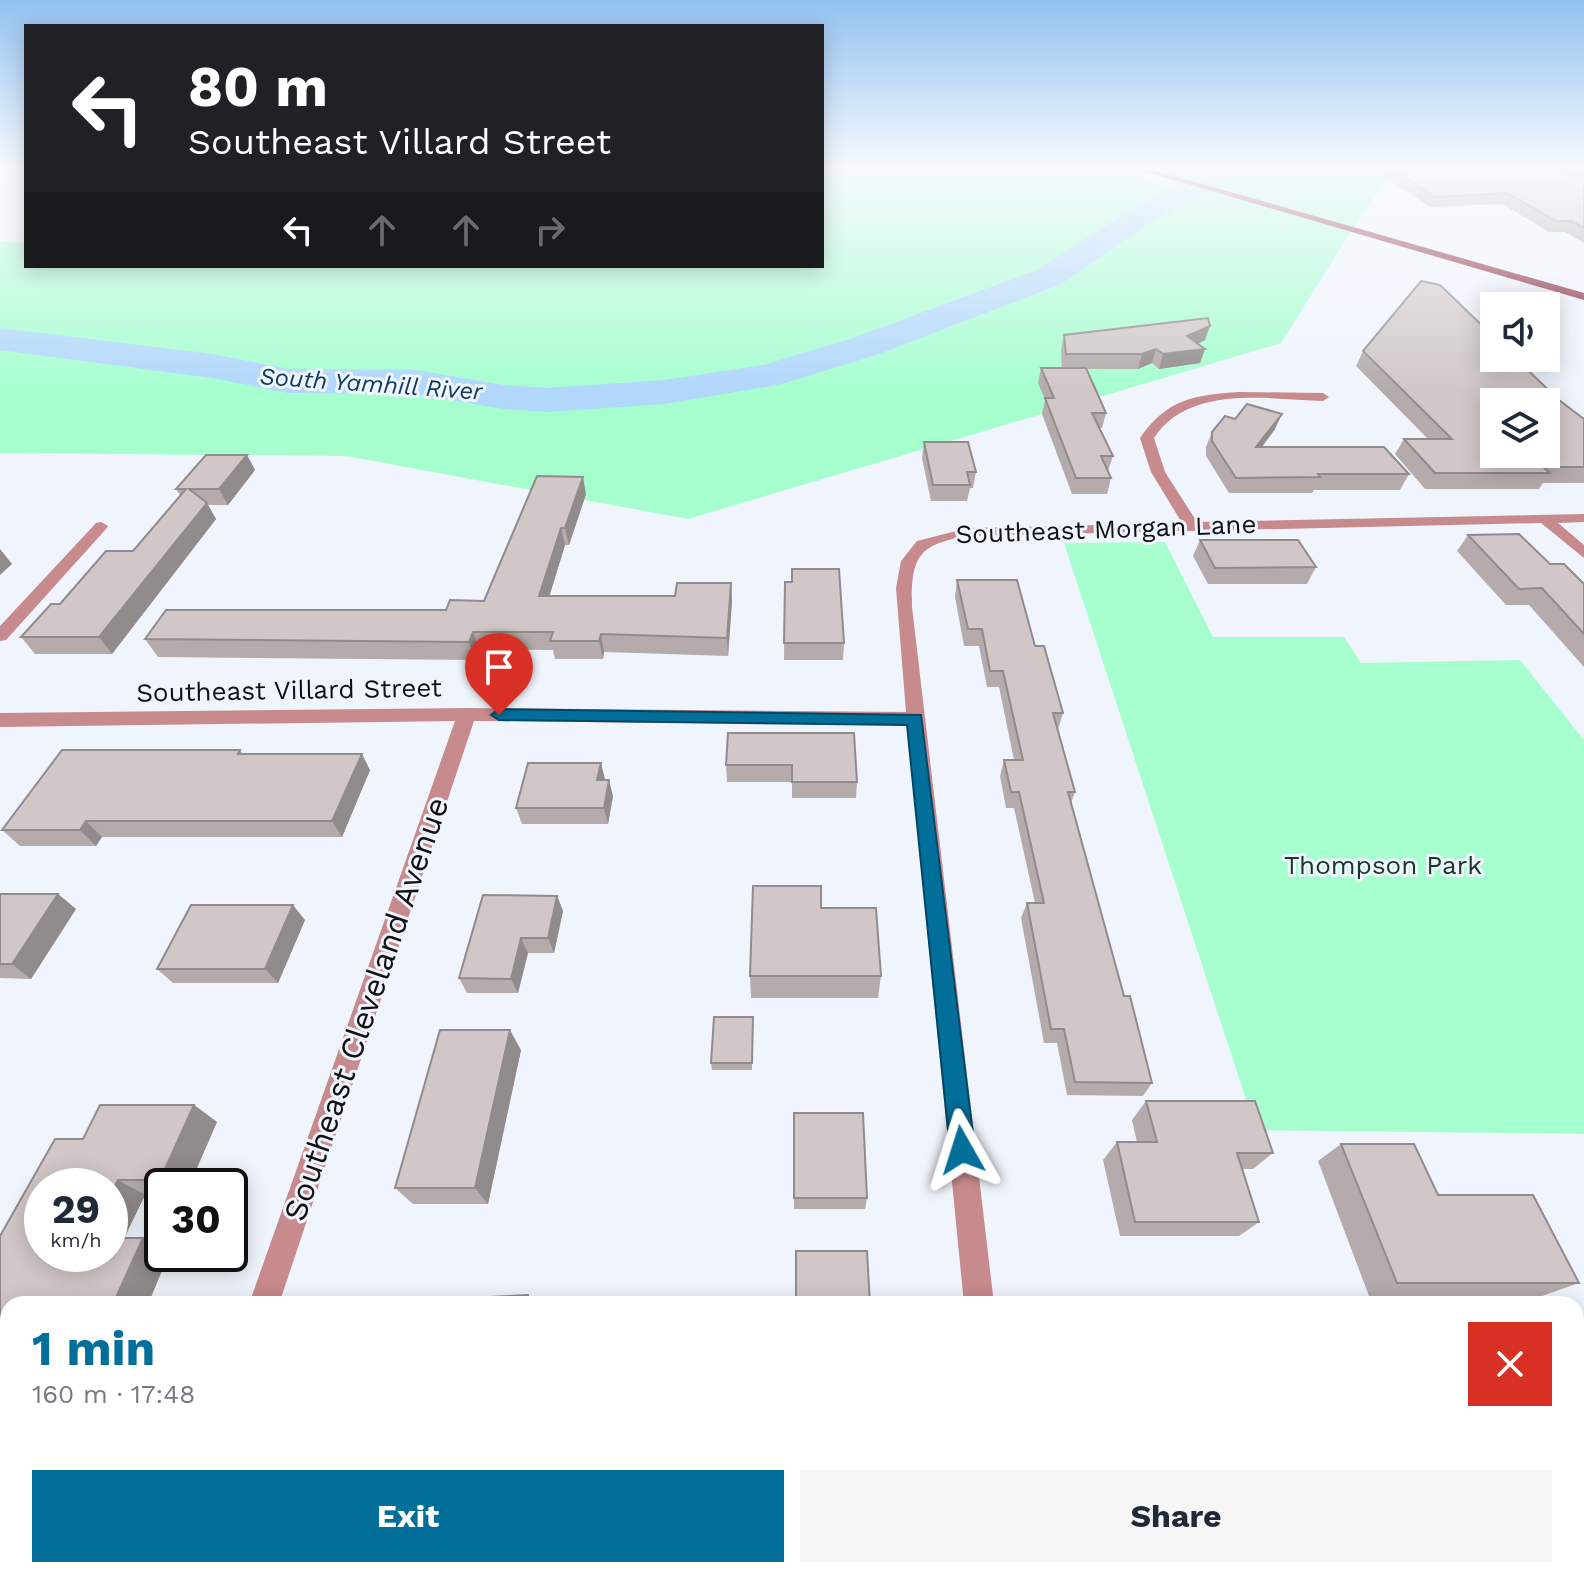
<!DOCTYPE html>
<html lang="en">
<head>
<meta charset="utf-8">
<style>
  body { margin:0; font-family:"Work Sans",sans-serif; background:#f6f6f7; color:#1f2937; height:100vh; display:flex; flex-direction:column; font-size:30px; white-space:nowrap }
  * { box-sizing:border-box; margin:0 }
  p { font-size:26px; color:#747a83 }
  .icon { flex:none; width:44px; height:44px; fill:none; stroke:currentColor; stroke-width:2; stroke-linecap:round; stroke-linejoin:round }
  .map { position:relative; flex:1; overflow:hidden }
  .side { position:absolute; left:0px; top:1296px; width:1584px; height:282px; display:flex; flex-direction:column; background:#fff; border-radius:24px 24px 0 0; box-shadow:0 4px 20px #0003 }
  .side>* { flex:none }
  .guide { position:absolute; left:24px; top:24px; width:800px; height:244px; border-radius:0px; box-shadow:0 4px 20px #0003; background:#202124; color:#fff; overflow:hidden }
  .fabs { position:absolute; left:1480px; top:292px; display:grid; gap:16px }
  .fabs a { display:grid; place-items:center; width:80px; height:80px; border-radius:0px; background:#fff; box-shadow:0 4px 20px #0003; font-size:40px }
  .speed { position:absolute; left:24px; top:1168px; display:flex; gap:16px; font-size:40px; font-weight:700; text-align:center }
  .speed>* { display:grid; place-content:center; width:104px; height:104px; border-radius:50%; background:#fff; box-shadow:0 4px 20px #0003; line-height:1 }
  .speed small { font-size:20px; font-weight:400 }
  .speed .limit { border:4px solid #111; border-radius:12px; background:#fff; color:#111 }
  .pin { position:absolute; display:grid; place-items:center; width:68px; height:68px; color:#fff; margin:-82px -34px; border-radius:50% 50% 50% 0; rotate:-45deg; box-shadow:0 0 8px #0007 }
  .pin .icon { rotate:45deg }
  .me { position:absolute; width:88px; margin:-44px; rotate:354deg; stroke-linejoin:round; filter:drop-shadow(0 0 6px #0008) }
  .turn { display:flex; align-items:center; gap:28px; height:168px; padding:0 32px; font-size:36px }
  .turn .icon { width:104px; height:104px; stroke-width:2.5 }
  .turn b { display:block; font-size:56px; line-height:68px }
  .lanes { display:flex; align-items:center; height:76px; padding:0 32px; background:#0003; justify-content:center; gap:40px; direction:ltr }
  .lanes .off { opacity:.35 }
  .round { display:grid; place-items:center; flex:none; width:84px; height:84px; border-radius:0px; background:#f6f6f7 }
  .summary { display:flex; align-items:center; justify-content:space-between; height:136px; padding:0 32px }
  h1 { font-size:48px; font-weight:700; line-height:60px; color:#026f9b }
  .action { display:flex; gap:16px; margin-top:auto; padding:16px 32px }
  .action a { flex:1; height:92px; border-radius:0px; background:#026f9b; color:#fff; font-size:32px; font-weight:700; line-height:92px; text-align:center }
  .action a+a { background:#f6f6f7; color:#1f2937 }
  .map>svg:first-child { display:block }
</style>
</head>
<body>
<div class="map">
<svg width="1584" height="1577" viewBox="0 0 1584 1577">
  <rect width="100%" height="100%" fill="#f0f5fd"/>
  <path fill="#a6fecf" d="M822,170H1115L1176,188L1165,170H1398L1367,206L1281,343L688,519L346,456L0,453V242L26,243V266H822Z
    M1165,542L1213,637H1344L1361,663L1520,660L1584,740V1134L1256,1130L1064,543Z"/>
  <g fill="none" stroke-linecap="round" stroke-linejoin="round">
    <path fill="#b1d7fb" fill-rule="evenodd" d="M1204,170H1237L1233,175L1154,220L1061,284L879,354L782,384L665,404L547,412L504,409L415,394L289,393L212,378L0,350V328L212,354L289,369L415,370L504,385L547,388L665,380L763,365L853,338L1037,270L1134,208Z"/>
    <path fill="#c78a8d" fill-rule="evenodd" d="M1239,392L1323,393L1329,397L1323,401C1267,399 1189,385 1154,438L1165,472L1197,522L1584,514V522L1558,523L1584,545V558L1541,523L968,536C918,544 911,557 912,607L994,1304H964L907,725L474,721L279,1304H249L455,721L0,727V713L467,708L906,712L896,588L901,561L917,541L968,528L1182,523L1151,472L1140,438C1167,399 1194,395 1239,392Z
      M101,522L108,526L106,529L6,640L0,641V626L96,523Z
      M154,1570H190L188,1577H152Z
      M990,1570H1026L1027,1577H991Z"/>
    <path fill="#841a2f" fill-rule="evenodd" d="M1140,170H1154L1584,293V300Z"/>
  </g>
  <path fill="#b4abaa" d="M1380,170H1567L1568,174L1574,176L1571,170H1584V243L1565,232H1549L1502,204L1430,207L1379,173Z
    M1064,335L1205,340L1198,344L1205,349L1200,363L1159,369L1152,363L1138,369H1086L1106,413L1102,428H1099L1113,456L1108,471L1111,478L1107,494H1072L1042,414L1045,399L1038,383L1041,368H1062L1061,350Z
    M1363,351L1559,400L1584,419V483H1543L1539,489H1425L1395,454L1404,439H1428L1356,366Z
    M1275,429L1262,447L1409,474L1400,490H1314L1312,493H1229L1206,456V447L1212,432Z
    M924,442L976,472L973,488H970L967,501H931L922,458Z
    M247,455L255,470L228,505H208L216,519L112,654H35L21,637L60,604L133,551L180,495L176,489Z
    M586,494L569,545H565L549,596H675L731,583L732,601L728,656L604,652L603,659H555L553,650L479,649L475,660L158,657L145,639L446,610L484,601Z
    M1468,535L1550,564L1584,584V667L1529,605H1506L1457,551Z
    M1200,540L1316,567L1307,584H1208L1193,556Z
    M957,580L1035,646L1063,713L1058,730L1075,792L1071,803L1124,996L1152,1083L1143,1096L1067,1095L1057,1043H1044L1021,918L1027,903H1035L1014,808H1006L1000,776L1004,760H1014L999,687H987L979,646H964L955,597Z
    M785,582H792L844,643L843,660H784Z
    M854,733L857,782L856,798H792V782H727L726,765Z
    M240,750L243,754L370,770L342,837H102L96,846H20L2,830Z
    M613,796L608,824H522L516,808Z
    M0,894H58L76,909L31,979L0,978Z
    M557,896L563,911L554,953H528L518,993H467L459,978Z
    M821,908L881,976L878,998H751L750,976Z
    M305,920L278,983H173L157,969Z
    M753,1017L752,1070H712L711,1063Z
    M521,1050L488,1204H413L395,1188Z
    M1146,1101L1273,1153L1253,1169H1243L1259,1222L1239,1236H1120L1103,1160L1117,1142H1137L1132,1120Z
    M194,1105L217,1122L189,1186H162V1195H145L124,1238H143L162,1248V1254H169L148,1304H8V1468H0V1236L83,1139Z
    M794,1113L867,1198L865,1209H794Z
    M1341,1144L1438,1195L1579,1283L1542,1296H1369L1318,1161Z
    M1338,1570H1416L1438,1577H1340Z
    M1078,1576L1214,1577H1078Z"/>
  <path fill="#928b8b" d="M1210,326L1205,340L1182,350L1187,336Z
    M1156,349L1152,363L1138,369L1142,354Z
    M1205,349L1200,363L1159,369L1163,354Z
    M1282,414L1275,429L1250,462L1256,447Z
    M247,455L255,470L228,505L219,489Z
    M583,477L586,494L569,545L565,528Z
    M207,503L216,519L112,654L99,637Z
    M561,528L565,545L544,614L539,596Z
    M0,549L12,564L0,575Z
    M731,583L732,601L728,656L727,638Z
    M473,632L479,649L475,660L469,642Z
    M601,634L604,652L603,659L599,641Z
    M362,754L370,770L342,837L332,821Z
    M601,763L605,779L597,780Z
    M609,780L613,796L608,824L604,808Z
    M86,821L102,837L96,846L80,830Z
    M58,894L76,909L31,979L12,964Z
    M557,896L563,911L554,953L548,938Z
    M293,905L305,920L278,983L265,969Z
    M521,938L528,953L518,993L511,979Z
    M510,1030L521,1050L488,1204L475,1188Z
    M194,1105L217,1122L189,1186H170L160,1180Z
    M118,1180L145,1195L118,1251L110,1247V1195Z
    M143,1238L162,1248V1254H169L148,1304H113Z
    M528,1295L536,1303V1304H526Z
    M8,1382V1400L0,1399Z
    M0,1532H8V1570H25L22,1577H0Z
    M394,1570H409L407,1577H393Z"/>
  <path fill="#d1c7c6" stroke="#928b8b" stroke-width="2" fill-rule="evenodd" d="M1395,170H1567L1568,174L1584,181V228L1571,221H1556L1507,193L1435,197Z
    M1421,281L1440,285L1494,337V358H1515L1559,400L1584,419V467H1543L1550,473H1435L1404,439H1452L1363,351ZM1494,402H1546V454H1494Z
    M1208,318L1210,326L1187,336L1205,349L1163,354L1156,349L1142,354H1066L1064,335Z
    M1041,368H1086L1106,413H1092L1113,456H1101L1111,478H1076L1045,398H1054Z
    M1247,404L1282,414L1256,447H1384L1409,474H1318L1320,477L1236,478L1212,441V432L1225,416L1235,419Z
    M924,442H968L976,472H967L970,485H933Z
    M206,455H247L219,489H189L207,503L99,637H21L51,604H60L106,551H133L186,489H176Z
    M537,476L583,477L565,528H561L539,596H675L677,583H731L727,638L601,634L599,641H550L553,632H473L469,642L145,639L166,610H446L450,600L484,601Z
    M1519,534L1550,564H1564L1584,584V634L1542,588L1519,589L1468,535Z
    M1200,540H1298L1316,567L1215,568Z
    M792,569H839L844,643H784L785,582H792Z
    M957,580H1017L1035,646H1044L1063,713H1053L1075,792H1068L1124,996H1130L1152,1083L1075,1082L1064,1029H1051L1027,903H1044L1019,792H1011L1004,760H1023L1003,671H990L982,629H968Z
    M728,733H854L857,782H792V765H726Z
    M62,750H240L238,754H362L332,821H86L80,830H2Z
    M528,763H601L597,780H609L604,808H516Z
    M753,886H821V908H876L881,976H750Z
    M0,894H58L12,964H0Z
    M483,895L557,896L548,938H521L511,979L459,978Z
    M191,905H293L265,969H157Z
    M714,1017H753L752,1063H711Z
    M440,1030H510L475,1188H395Z
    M1146,1101H1255L1273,1153H1237L1259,1222H1135L1117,1142H1157Z
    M100,1105H194L160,1180H118L110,1195V1186H42V1254H110V1238H143L113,1304H8V1382L0,1399H8V1464H0V1236L55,1139H83Z
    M794,1113H863L867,1198H794Z
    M1341,1144H1414L1438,1195H1533L1579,1283H1397Z
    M796,1251H867L870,1304H796Z
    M528,1295L526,1304H366V1303Z
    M320,1570H394L393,1577H319Z
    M640,1570H927L928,1577H640Z
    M1374,1570L1435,1571L1438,1577H1377Z"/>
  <linearGradient id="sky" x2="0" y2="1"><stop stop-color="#92c2f0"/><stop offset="0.43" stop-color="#f8fafe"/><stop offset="1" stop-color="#f8fafe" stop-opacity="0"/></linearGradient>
  <rect width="1584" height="391" fill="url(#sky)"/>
  <path fill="#026f9b" stroke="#014865" stroke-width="2" d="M499,709L921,715L975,1150L971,1159L962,1162L954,1159L950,1150L907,725L499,720L491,715Z"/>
  <g text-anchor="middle" stroke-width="6" stroke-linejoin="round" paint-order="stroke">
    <g font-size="24" font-style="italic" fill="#0e3d64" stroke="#f0f5fd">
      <text transform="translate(371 384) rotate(4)" y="8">South Yamhill River</text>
    </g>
    <g font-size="26" fill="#0f1113" stroke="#f0f5fd">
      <text transform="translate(1106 529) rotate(-2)" y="9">Southeast Morgan Lane</text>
      <text transform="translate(289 690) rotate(-1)" y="9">Southeast Villard Street</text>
    </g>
    <g font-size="26" fill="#133a27" stroke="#f0f5fd">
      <text x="1383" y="874">Thompson Park</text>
    </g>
    <g font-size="32" fill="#0f1113" stroke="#f0f5fd">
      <text transform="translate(366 1009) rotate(-71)" y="11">Southeast Cleveland Avenue</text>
    </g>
  </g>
</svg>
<div class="fabs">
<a><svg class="icon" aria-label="sound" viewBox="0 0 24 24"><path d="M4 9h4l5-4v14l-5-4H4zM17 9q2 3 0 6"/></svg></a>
<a><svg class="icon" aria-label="layers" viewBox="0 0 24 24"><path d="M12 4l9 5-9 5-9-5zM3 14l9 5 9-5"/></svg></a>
</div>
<div class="speed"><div>29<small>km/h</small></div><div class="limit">30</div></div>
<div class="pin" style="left:499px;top:715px;background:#d93025"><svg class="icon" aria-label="arrive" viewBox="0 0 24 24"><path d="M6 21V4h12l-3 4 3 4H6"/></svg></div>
<svg class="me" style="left:962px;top:1150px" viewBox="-20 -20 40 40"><path d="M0-17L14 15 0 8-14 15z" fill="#026f9b" stroke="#fff" stroke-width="4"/></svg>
<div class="guide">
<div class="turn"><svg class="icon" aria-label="left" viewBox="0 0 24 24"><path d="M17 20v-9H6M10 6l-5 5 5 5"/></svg><div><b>80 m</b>Southeast Villard Street</div></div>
<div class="lanes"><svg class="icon" aria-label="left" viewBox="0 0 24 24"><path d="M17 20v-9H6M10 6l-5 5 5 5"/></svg><svg class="icon off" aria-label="ahead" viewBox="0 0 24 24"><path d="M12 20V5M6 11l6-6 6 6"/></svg><svg class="icon off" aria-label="ahead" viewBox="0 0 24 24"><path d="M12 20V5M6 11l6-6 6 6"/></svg><svg class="icon off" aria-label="right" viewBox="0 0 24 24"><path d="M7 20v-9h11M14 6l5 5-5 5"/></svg></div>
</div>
<section class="side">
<div class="summary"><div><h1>1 min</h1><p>160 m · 17:48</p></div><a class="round" style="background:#d93025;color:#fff"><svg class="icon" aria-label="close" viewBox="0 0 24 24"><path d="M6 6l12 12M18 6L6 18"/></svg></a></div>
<div class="action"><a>Exit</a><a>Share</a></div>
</section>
</div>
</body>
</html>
